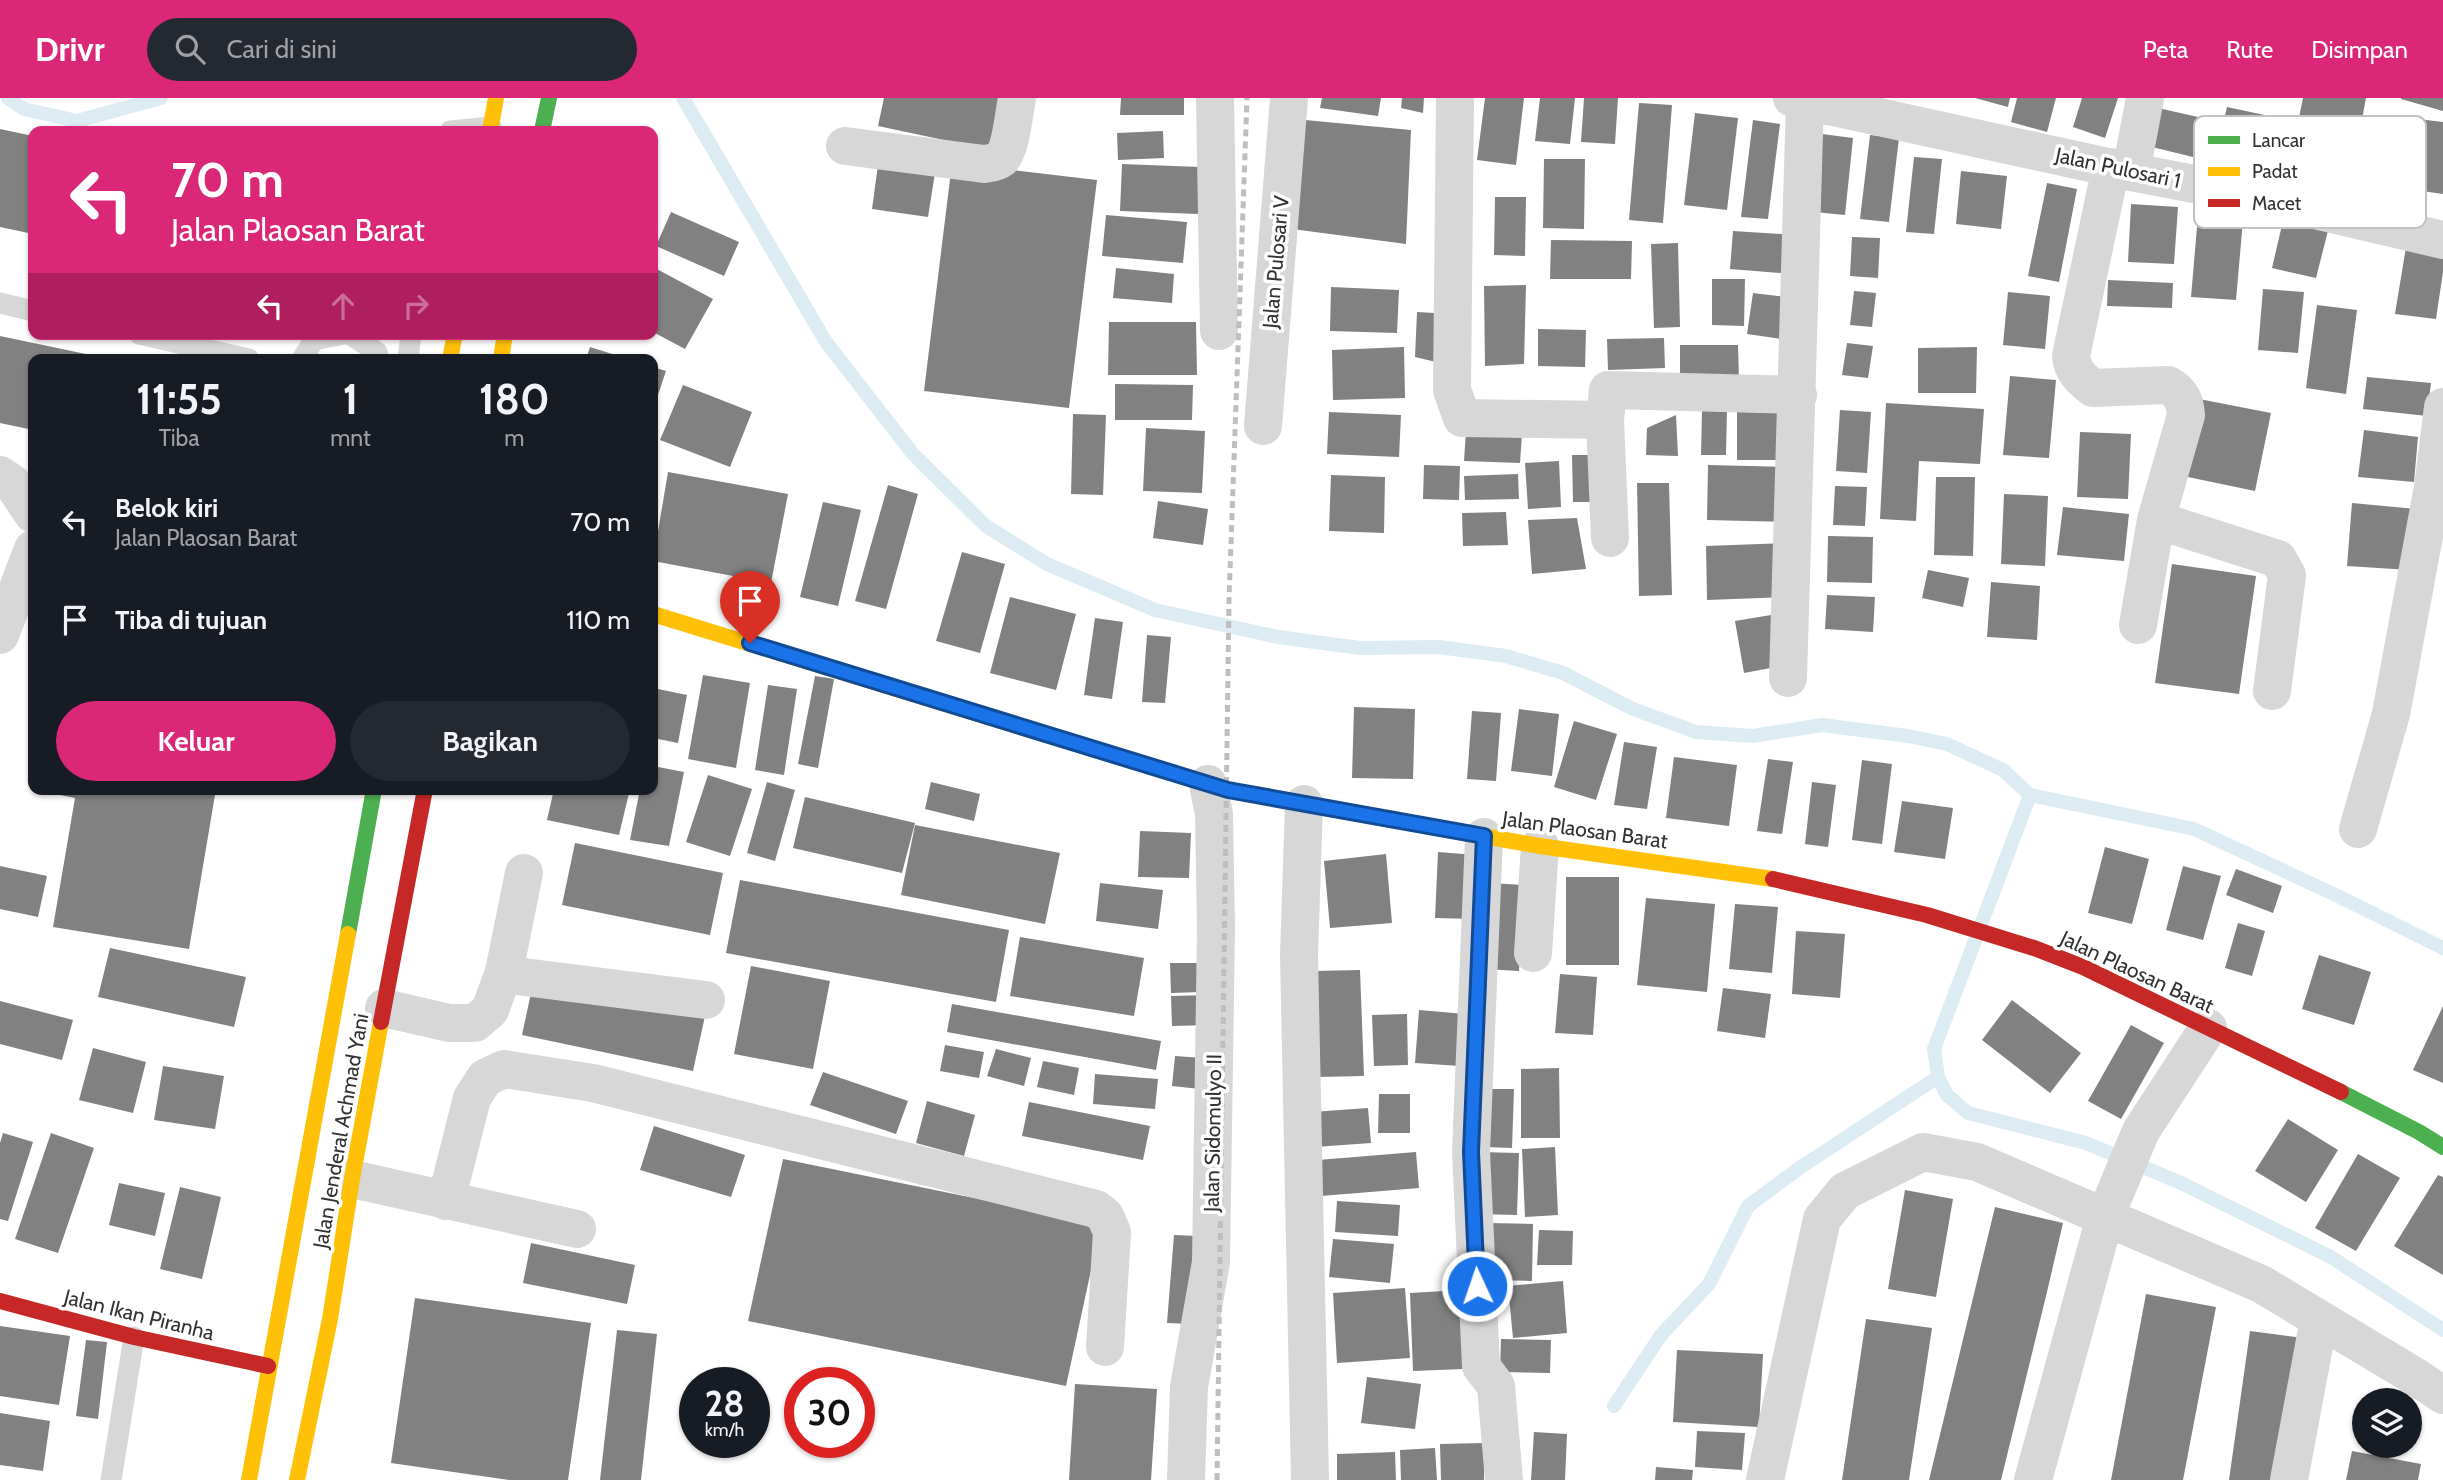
<!DOCTYPE html>
<html lang="id">
<head>
<meta charset="utf-8">
<style>
  body { margin:0; font-family:Cabin,sans-serif; background:#242831; color:#f1f3f6; height:100vh; display:flex; flex-direction:column; font-size:26px; white-space:nowrap }
  * { box-sizing:border-box; margin:0 }
  p { font-size:23px; color:#9ea1a6 }
  .icon { flex:none; width:38px; height:38px; fill:none; stroke:currentColor; stroke-width:2; stroke-linecap:round; stroke-linejoin:round }
  .map { position:relative; flex:1; overflow:hidden }
  .details { position:absolute; left:28px; top:256px; width:630px; height:441px; display:flex; flex-direction:column; background:#171b24; border-radius:14px; box-shadow:0 2px 5px #0004 }
  .details>* { flex:none }
  .guide { position:absolute; left:28px; top:28px; width:630px; height:214px; border-radius:14px; box-shadow:0 2px 5px #0004; background:#db2777; color:#fff; overflow:hidden }
  .controls { position:absolute; left:2352px; top:1290px; display:grid; gap:14px }
  .controls a { display:grid; place-items:center; width:70px; height:70px; border-radius:50%; background:#171b24; box-shadow:0 2px 5px #0004; font-size:35px }
  .speed { position:absolute; left:679px; top:1269px; display:flex; gap:14px; font-size:35px; font-weight:700; text-align:center }
  .speed>* { display:grid; place-content:center; width:91px; height:91px; border-radius:50%; background:#171b24; box-shadow:0 2px 5px #0004; line-height:1 }
  .speed small { font-size:18px; font-weight:400 }
  .speed .limit { border:10px solid #d22; background:#fff; color:#111 }
  .pin { position:absolute; display:grid; place-items:center; width:60px; height:60px; color:#fff; margin:-72px -30px; border-radius:50% 50% 50% 0; rotate:-45deg; box-shadow:0 0 7px #0007 }
  .pin .icon { rotate:45deg }
  .me { position:absolute; width:77px; margin:-38px; rotate:357deg; stroke-linejoin:round; filter:drop-shadow(0 0 5px #0008) }
  .turn { display:flex; align-items:center; gap:24px; height:147px; padding:0 28px; font-size:32px }
  .turn .icon { width:91px; height:91px; stroke-width:2.5 }
  .turn b { display:block; font-size:49px; line-height:60px }
  .lanes { display:flex; align-items:center; height:66px; padding:0 28px; background:#0003; justify-content:center; gap:35px; direction:ltr }
  .lanes .off { opacity:.35 }
  .eta { display:flex; justify-content:space-evenly; align-items:center; height:119px; text-align:center }
  .eta b { font-size:42px; font-weight:800; line-height:49px }
  .cta { display:flex; gap:14px; margin-top:auto; padding:14px 28px }
  .cta a { flex:1; height:80px; border-radius:42px; background:#db2777; color:#fff; font-size:28px; font-weight:800; line-height:80px; text-align:center }
  .cta a+a { background:#242831; color:#f1f3f6 }
  ul { padding:0; list-style:none }
  li { display:flex; align-items:center; gap:21px; height:98px; padding:0 28px }
  li div { flex:1 }
  li b { display:block; font-size:26px }
  li em { font-style:normal }
  header { display:flex; align-items:center; gap:42px; box-sizing:border-box; height:98px; padding:0 35px; background:#db2777; color:#fff }
  header strong { font-size:33px }
  nav { display:flex; gap:38px; margin-inline-start:auto; font-size:24px }
  .search { width:490px; height:63px; background:#242831; display:flex; align-items:center; gap:18px; box-sizing:border-box; padding:0 24px; border-radius:38px; color:#9ea1a6; font-size:26px }
  .map>svg:first-child { display:block }
</style>
</head>
<body>
<header>
<strong>Drivr</strong>
<div class="search"><svg class="icon" aria-label="search" viewBox="0 0 24 24"><circle cx="10" cy="10" r="6"/><path d="M15 15l6 6"/></svg>Cari di sini</div>
<nav><a>Peta</a><a>Rute</a><a>Disimpan</a></nav>
</header>
<div class="map">
<svg width="2443" height="1382" viewBox="0 0 2443 1382">
  <rect width="100%" height="100%" fill="#fff"/>
  <g fill="none" stroke-linecap="round" stroke-linejoin="round">
    <path stroke="#ddebf3" stroke-width="14" d="M8,0L24,11L77,23L161,0
      M683,0L826,244L913,356L986,428L1047,466L1155,512L1278,539L1360,550L1439,549L1506,558L1563,575L1633,611L1696,634L1753,638L1822,627L1908,638L1947,646L2003,672L2030,697L2194,731L2342,800L2443,850
      M2030,697L1934,951L1938,979L1947,997L1968,1015L2086,1045L2181,1085L2331,1159L2443,1232
      M1614,1308L1661,1237L1709,1186L1748,1108L1801,1069L1938,979"/>
  </g>
  <path fill="#818181" d="M884,0H1003L991,52L878,28Z
    M1121,0H1184V17H1120Z
    M1322,0H1381L1378,18L1320,10Z
    M1402,0H1424L1423,15L1401,10Z
    M1485,0H1524L1516,67L1477,62Z
    M1540,0H1575L1570,46L1535,43Z
    M1584,0H1618L1615,46L1581,44Z
    M1975,0H2010L2008,9Z
    M2017,0H2056L2047,34L2011,24Z
    M2082,0H2118L2105,40L2073,29Z
    M2303,0H2366L2354,64L2292,53Z
    M2443,0V13L2401,1V0Z
    M1639,5L1672,7L1663,125L1629,122Z
    M2227,9L2288,22L2277,70L2216,57Z
    M2158,10L2207,21L2197,60L2148,48Z
    M1695,15L1738,20L1727,112L1684,107Z
    M2418,21L2443,24V96L2408,91Z
    M1305,22L1411,32L1406,146L1292,131Z
    M1753,22L1780,26L1768,121L1741,119Z
    M0,31L33,38V136L0,129Z
    M1163,33L1164,60L1118,62L1117,35Z
    M1822,36L1853,40L1845,117L1814,114Z
    M1870,37L1899,40L1889,124L1860,121Z
    M1914,59L1942,61L1934,136L1906,134Z
    M1544,61H1585L1584,131L1543,130Z
    M952,65L1097,82L1069,310L924,293Z
    M1122,66L1200,69L1198,116L1120,113Z
    M878,67L935,75L928,119L872,111Z
    M1961,73L2007,78L2001,131L1956,126Z
    M2047,85L2077,91L2059,184L2028,178Z
    M1495,99H1526L1525,158L1494,157Z
    M2131,106L2178,109L2174,166L2128,164Z
    M671,114L739,144L724,178L656,148Z
    M2285,114L2330,125L2316,180L2272,170Z
    M1106,117L1187,124L1183,165L1102,158Z
    M2198,118L2243,122L2236,202L2191,199Z
    M1733,133L1797,137L1794,176L1730,171Z
    M1852,139L1880,140L1878,180L1850,178Z
    M1551,142L1632,143L1631,181H1550Z
    M1678,145L1680,229L1654,230L1651,146Z
    M2406,149L2443,154V174L2436,221L2395,216Z
    M653,169L713,201L685,251L653,234Z
    M1116,170L1174,176L1172,205L1113,200Z
    M1712,181H1745L1744,228L1712,227Z
    M2108,182L2173,185L2172,210L2107,208Z
    M1526,187L1524,266L1485,268L1484,188Z
    M1331,189L1399,192L1397,235L1330,233Z
    M2263,191L2304,194L2298,255L2258,252Z
    M1854,193L1876,195L1872,229L1850,227Z
    M2008,194L2050,198L2045,251L2003,247Z
    M1753,195L1795,200L1788,242L1747,236Z
    M2317,207L2357,212L2346,296L2306,290Z
    M1417,214L1435,215L1436,264L1415,259Z
    M1109,224H1196L1197,277H1108Z
    M1538,231L1586,232L1585,269L1538,268Z
    M0,238L105,260V261H33V332L0,325Z
    M1664,240L1665,270L1608,272L1607,241Z
    M1847,245L1873,248L1868,280L1842,277Z
    M1680,247H1738L1739,282L1680,283Z
    M590,249L625,260V261H586Z
    M1404,249L1405,300L1333,302L1332,252Z
    M1977,249L1976,295H1918V250Z
    M653,269L666,273L653,312Z
    M2010,278L2056,282L2049,360L2003,357Z
    M2367,279L2431,285L2427,318L2363,311Z
    M1115,286L1193,287L1192,322H1115Z
    M683,287L752,314L730,369L660,342Z
    M2199,301L2271,315L2255,393L2183,378Z
    M1792,303V362H1737V304Z
    M1886,305L1984,311L1980,366L1919,363L1916,423L1880,421Z
    M1702,312H1727L1726,357H1701Z
    M1840,312L1871,314L1867,375L1836,373Z
    M1329,314L1401,317L1399,359L1327,356Z
    M1073,316L1106,317L1103,397L1071,396Z
    M1676,317L1678,358L1646,357L1647,330Z
    M1146,330L1205,333L1202,395L1143,393Z
    M2364,332L2418,339L2414,384L2358,379Z
    M1466,333L1522,336L1520,365L1464,363Z
    M2080,334L2131,336L2128,401L2077,399Z
    M1572,357H1593L1594,404H1573Z
    M1559,363L1561,409L1528,411L1525,365Z
    M1424,367L1460,368L1459,402L1423,401Z
    M1708,367L1787,369L1785,424L1707,422Z
    M668,374L788,396L771,485L653,463Z
    M1518,376L1519,401L1465,402L1464,378Z
    M1331,377L1385,379L1384,435L1329,433Z
    M1936,379H1975L1973,458L1934,457Z
    M1637,385H1669L1672,497L1639,498Z
    M888,387L918,396L886,511L855,503Z
    M1835,388L1867,389L1865,428L1833,427Z
    M2004,396L2048,398L2045,468L2001,466Z
    M1158,403L1208,411L1203,447L1153,440Z
    M823,404L861,412L838,508L800,499Z
    M2352,405L2416,411L2410,472L2347,468Z
    M2063,409L2129,416L2124,463L2057,457Z
    M1506,414L1508,447L1463,448L1462,415Z
    M1577,420L1586,471L1532,476L1528,422Z
    M1828,438L1873,439L1872,485L1827,484Z
    M1786,445L1787,499L1707,502L1706,448Z
    M962,454L1005,466L980,555L936,543Z
    M2172,466L2256,478L2239,596L2155,585Z
    M1928,472L1969,480L1963,509L1922,500Z
    M1991,484L2040,488L2037,542L1987,539Z
    M1827,497L1875,499L1873,534L1825,531Z
    M1010,499L1076,516L1056,592L990,575Z
    M1777,516L1786,567L1744,575L1735,523Z
    M1095,520L1123,524L1112,601L1084,597Z
    M1147,537L1171,539L1165,605L1142,604Z
    M703,577L750,585L736,670L688,661Z
    M815,578L834,581L818,670L798,666Z
    M768,587L797,591L784,677L755,672Z
    M653,590L687,597L678,645L653,640Z
    M1354,609L1415,611L1413,681L1352,680Z
    M1519,611L1559,616L1552,678L1511,673Z
    M1472,613L1501,615L1496,683L1467,681Z
    M1574,623L1617,636L1596,702L1554,689Z
    M1624,644L1657,649L1647,711L1614,707Z
    M1674,659L1737,667L1729,728L1666,720Z
    M1768,661L1793,664L1782,736L1757,733Z
    M1862,662L1892,666L1882,746L1852,742Z
    M653,668L684,674L669,748L630,742L640,691H653Z
    M708,677L752,691L730,758L686,744Z
    M767,684L795,692L775,763L747,755Z
    M931,684L980,696L974,723L925,711Z
    M1812,684L1836,687L1828,749L1805,746Z
    M50,691H216L189,851L53,829L75,700L50,695Z
    M554,691H630L619,737L547,722Z
    M805,699L915,725L902,775L793,750Z
    M1902,703L1953,710L1945,761L1894,754Z
    M915,727L1060,755L1045,826L901,797Z
    M1140,733L1191,735L1189,780L1138,779Z
    M575,745L723,775L710,837L562,807Z
    M2105,749L2149,761L2132,826L2088,815Z
    M1438,754L1476,757L1473,821L1435,820Z
    M1386,756L1392,825L1330,830L1324,763Z
    M0,768L47,778L38,819L0,811Z
    M2183,768L2221,778L2203,842L2166,832Z
    M2236,771L2282,788L2273,815L2226,797Z
    M1566,779H1619V867H1566Z
    M740,782L1009,832L996,904L726,855Z
    M1100,785L1163,792L1158,831L1096,823Z
    M1489,785L1524,787L1519,873L1483,871Z
    M1646,800L1715,806L1707,894L1637,887Z
    M1735,806L1778,809L1772,875L1729,871Z
    M2238,825L2265,833L2252,878L2225,870Z
    M1796,833L1845,836L1840,900L1792,896Z
    M1020,839L1144,860L1134,918L1010,898Z
    M110,850L246,879L234,929L98,899Z
    M2319,857L2371,874L2354,927L2302,911Z
    M1170,865H1202V894L1171,895Z
    M751,868L830,883L813,971L734,956Z
    M1360,872L1364,978L1317,979L1313,873Z
    M1560,876L1597,879L1593,937L1555,935Z
    M534,881L705,918L693,973L522,937Z
    M1723,890L1771,896L1765,940L1717,933Z
    M1209,897L1210,927L1172,928L1171,898Z
    M2012,902L2081,955L2050,995L1982,942Z
    M0,903L73,922L62,962L0,946Z
    M952,906L1161,943L1156,972L947,934Z
    M2443,908V985L2413,972Z
    M1419,912L1465,916L1460,968L1415,965Z
    M1407,916L1408,967L1374,968L1372,917Z
    M2131,927L2164,945L2121,1021L2088,1003Z
    M945,947L984,954L979,980L940,973Z
    M93,950L146,964L133,1015L79,1002Z
    M996,951L1031,960L1024,988L987,978Z
    M1175,958L1203,960L1200,991L1172,988Z
    M1043,963L1079,970L1074,997L1037,989Z
    M163,968L224,978L215,1031L154,1022Z
    M1559,970L1560,1040H1521V971Z
    M823,974L908,1003L896,1036L810,1007Z
    M1095,976L1158,981L1155,1011L1093,1006Z
    M1486,991H1514L1512,1050L1484,1049Z
    M1379,996H1410V1035H1378Z
    M927,1003L975,1017L964,1058L916,1045Z
    M1029,1004L1150,1028L1143,1062L1022,1038Z
    M1368,1010L1371,1045L1315,1049L1312,1014Z
    M2288,1021L2338,1052L2306,1104L2255,1073Z
    M654,1028L745,1057L731,1099L640,1072Z
    M3,1035L33,1044L8,1123L0,1121V1045Z
    M51,1035L94,1050L58,1155L15,1141Z
    M1555,1049L1558,1117L1525,1119L1522,1051Z
    M1416,1054L1419,1090L1321,1098L1318,1062Z
    M1478,1054L1519,1055L1517,1117L1476,1116Z
    M2358,1056L2400,1080L2356,1153L2315,1130Z
    M783,1061L1101,1126L1066,1288L748,1223Z
    M2438,1077L2443,1079V1177L2394,1148Z
    M119,1085L165,1095L155,1138L109,1127Z
    M180,1089L221,1099L202,1181L160,1171Z
    M1905,1092L1953,1101L1936,1199L1888,1191Z
    M1337,1103L1400,1107L1398,1138L1335,1134Z
    M1995,1109L2063,1125L2047,1194L2001,1382H1929Z
    M1489,1125L1533,1126L1532,1183L1488,1182Z
    M1539,1132L1573,1133L1572,1167H1537Z
    M1174,1137L1198,1138L1191,1226L1167,1225Z
    M1333,1141L1394,1146L1390,1185L1329,1179Z
    M531,1145L635,1167L627,1206L523,1185Z
    M1563,1183L1567,1235L1513,1240L1508,1188Z
    M1405,1190L1410,1260L1337,1265L1333,1195Z
    M1461,1192L1464,1271L1413,1273L1410,1195Z
    M2146,1196L2216,1209L2183,1382H2111Z
    M415,1200L591,1225L568,1382H509L391,1365Z
    M1866,1221L1932,1230L1909,1382H1842Z
    M0,1228L70,1238L59,1307L0,1298Z
    M617,1232L657,1236L641,1382H600Z
    M2250,1233L2303,1240L2282,1382H2229Z
    M1501,1241L1551,1242L1550,1275L1500,1274Z
    M86,1242L107,1244L98,1321L76,1318Z
    M1677,1252L1763,1256L1759,1329L1673,1324Z
    M1367,1279L1421,1286L1415,1331L1361,1325Z
    M1075,1286L1157,1291L1151,1382H1069Z
    M0,1315L50,1323L43,1373L0,1367Z
    M1697,1333L1745,1335L1742,1372L1695,1369Z
    M1534,1334L1567,1336L1565,1382H1531Z
    M1484,1345V1382H1441L1440,1346Z
    M1435,1350L1437,1382H1401L1400,1352Z
    M2352,1353L2421,1366L2418,1382H2346Z
    M1395,1354L1396,1382H1337V1356Z
    M1656,1369L1693,1372L1692,1382H1655Z"/>
  <g fill="none" stroke-linecap="round" stroke-linejoin="round">
    <path stroke="#d7d7d7" stroke-width="21" d="M450,33L491,29
      M0,205L33,213
      M139,236L249,261
      M349,236L377,254L379,261
      M302,261L314,242L344,236
      M408,261L411,236
      M111,1382L134,1239"/>
    <path stroke="#d7d7d7" stroke-width="38" d="M1215,0L1219,233
      M1455,0L1452,292L1462,320L1605,322L1608,292L1798,297
      M1792,0L2131,74L2247,96L2443,142
      M845,48L984,66C990,65 996,65 1001,61C1011,51 1014,15 1017,0
      M2111,69L2071,258C2072,272 2081,281 2093,290L2168,287C2181,294 2185,303 2186,317L2156,422L2138,527
      M2131,74L2145,0
      M1605,322L1610,440
      M1263,328L1289,0
      M0,377L12,385L33,416
      M2156,422L2278,461L2287,477L2272,593
      M0,537L33,451
      M1788,580L1805,2
      M1304,706L1299,857L1310,1382
      M2358,731L2391,616L2433,389L2443,309
      M1484,739L1471,1054L1481,1268L1496,1288L1504,1382
      M1533,855L1540,748
      M504,874L524,879L706,902
      M384,910L449,925H475L490,912L504,874L524,775
      M352,1081L577,1131
      M446,1103L472,1000L485,980L504,971L593,985L1096,1111L1105,1118L1112,1134L1105,1249
      M1186,1382L1189,1289L1211,1164L1216,830L1214,716L1208,686
      M1765,1382L1822,1121L1845,1093L1923,1054L1977,1064L2261,1186L2416,1279L2443,1297
      M2033,1382L2105,1119L2141,1033L2208,930
      M2289,1382L2319,1221"/>
    <path stroke="#4caf50" stroke-width="16" d="M542,33L549,0
      M1014,627L1228,692L1332,711
      M348,836L374,691
      M2341,994L2419,1034L2443,1049"/>
    <path stroke="#ffc107" stroke-width="16" d="M490,33L496,0
      M450,261L455,236
      M501,261L505,236
      M653,516L1014,627
      M1332,711L1540,748L1773,781
      M249,1382L348,836
      M297,1382L330,1221L352,1081L381,924"/>
    <path stroke="#c62828" stroke-width="16" d="M1773,781L1927,817L2034,850L2083,869L2341,994
      M381,924L425,691
      M0,1203L134,1239L268,1268"/>
    <path stroke="#bebebe" stroke-width="5" stroke-dasharray="7 5" stroke-linecap="butt" d="M1217,1382L1229,501L1247,0"/>
  </g>
  <g fill="none" stroke-linecap="round" stroke-linejoin="round">
    <g stroke="#114b97" stroke-width="18">
      <path id="route" d="M750,545L1228,692L1484,738L1471,1054L1477,1188"/>
    </g>
    <use href="#route" stroke="#1a73e8" stroke-width="12"/>
  </g>
  <g text-anchor="middle" stroke-width="7" stroke-linejoin="round" paint-order="stroke">
    <g font-size="21" fill="#333" stroke="#fff">
      <text transform="translate(2118 70) rotate(12)" y="7">Jalan Pulosari 1</text>
      <text transform="translate(1276 164) rotate(-85)" y="7">Jalan Pulosari V</text>
      <text transform="translate(1585 732) rotate(8)" y="7">Jalan Plaosan Barat</text>
      <text transform="translate(2137 874) rotate(25)" y="7">Jalan Plaosan Barat</text>
      <text transform="translate(341 1033) rotate(-80)" y="7">Jalan Jenderal Achmad Yani</text>
      <text transform="translate(1213 1035) rotate(-89)" y="7">Jalan Sidomulyo II</text>
      <text transform="translate(139 1217) rotate(14)" y="7">Jalan Ikan Piranha</text>
    </g>
  </g>
  <rect x="2194" y="18" width="232" height="112" rx="10" fill="#fff" stroke="#c2c2c2" stroke-width="2"/>
  <rect x="2208" y="38" width="32" height="8" fill="#4caf50"/>
  <rect x="2208" y="69" width="32" height="9" fill="#ffc107"/>
  <rect x="2208" y="101" width="32" height="8" fill="#c62828"/>
  <g font-size="19" fill="#333">
    <text x="2252" y="49">Lancar</text>
    <text x="2252" y="80">Padat</text>
    <text x="2252" y="112">Macet</text>
  </g>
</svg>
<div class="controls">
<a><svg class="icon" aria-label="layers" viewBox="0 0 24 24"><path d="M12 4l9 5-9 5-9-5zM3 14l9 5 9-5"/></svg></a>
</div>
<div class="speed"><div>28<small>km/h</small></div><div class="limit">30</div></div>
<div class="pin" style="left:750px;top:545px;background:#d93025"><svg class="icon" aria-label="arrive" viewBox="0 0 24 24"><path d="M6 21V4h12l-3 4 3 4H6"/></svg></div>
<svg class="me" style="left:1477px;top:1188px" viewBox="-20 -20 40 40"><circle r="17" fill="#1a73e8" stroke="#fff" stroke-width="3"/><path d="M0-11L8 9 0 5-8 9z" fill="#fff"/></svg>
<div class="guide">
<div class="turn"><svg class="icon" aria-label="left" viewBox="0 0 24 24"><path d="M17 20v-9H6M10 6l-5 5 5 5"/></svg><div><b>70 m</b>Jalan Plaosan Barat</div></div>
<div class="lanes"><svg class="icon" aria-label="left" viewBox="0 0 24 24"><path d="M17 20v-9H6M10 6l-5 5 5 5"/></svg><svg class="icon off" aria-label="ahead" viewBox="0 0 24 24"><path d="M12 20V5M6 11l6-6 6 6"/></svg><svg class="icon off" aria-label="right" viewBox="0 0 24 24"><path d="M7 20v-9h11M14 6l5 5-5 5"/></svg></div>
</div>
<section class="details">
<div class="eta">
<div><b>11:55</b><p>Tiba</p></div>
<div><b>1</b><p>mnt</p></div>
<div><b>180</b><p>m</p></div>
</div>
<ul>
<li><svg class="icon" aria-label="left" viewBox="0 0 24 24"><path d="M17 20v-9H6M10 6l-5 5 5 5"/></svg><div><b>Belok kiri</b><p>Jalan Plaosan Barat</p></div><em>70 m</em></li>
<li><svg class="icon" aria-label="arrive" viewBox="0 0 24 24"><path d="M6 21V4h12l-3 4 3 4H6"/></svg><div><b>Tiba di tujuan</b></div><em>110 m</em></li>
</ul>
<div class="cta"><a>Keluar</a><a>Bagikan</a></div>
</section>
</div>
</body>
</html>
